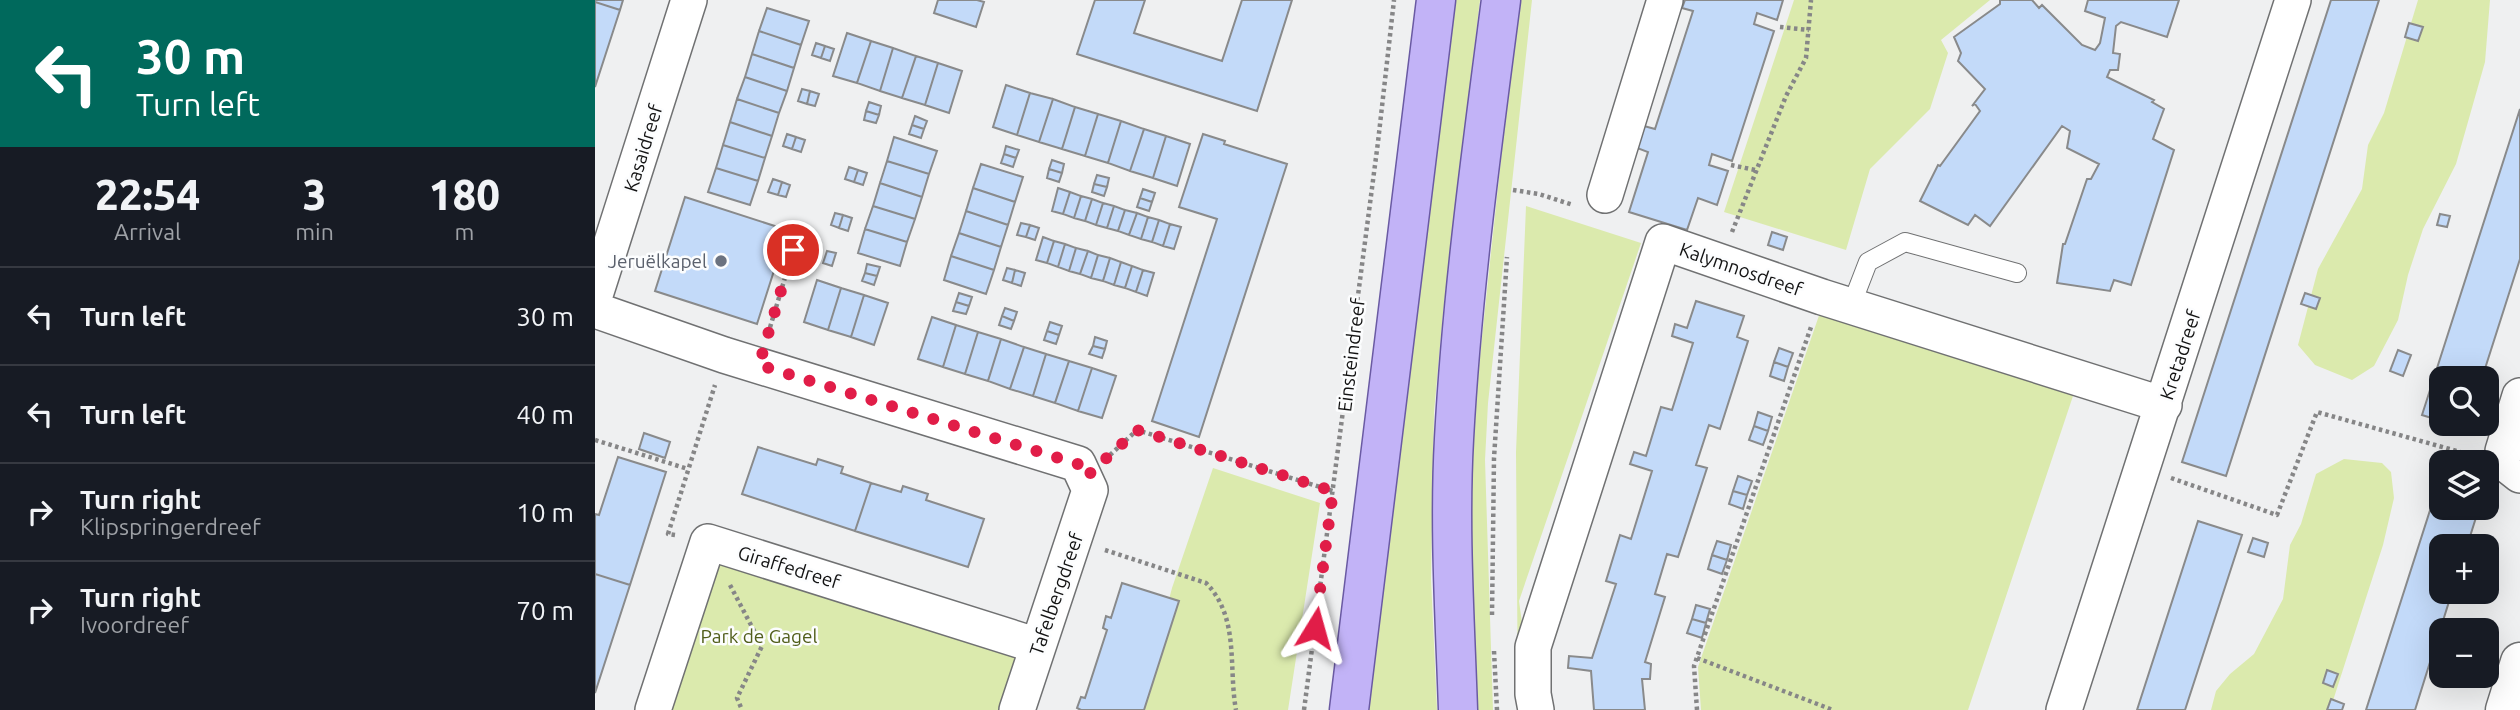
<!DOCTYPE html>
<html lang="en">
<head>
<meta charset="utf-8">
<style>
  body { margin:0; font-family:Ubuntu,sans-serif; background:#20242c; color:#f1f3f6; height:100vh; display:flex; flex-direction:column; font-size:26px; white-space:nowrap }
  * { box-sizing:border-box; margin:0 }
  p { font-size:23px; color:#9ea1a6 }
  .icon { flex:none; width:38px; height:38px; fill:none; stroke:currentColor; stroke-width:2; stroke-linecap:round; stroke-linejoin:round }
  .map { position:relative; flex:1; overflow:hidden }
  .side { display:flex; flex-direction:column; background:#171b24; width:595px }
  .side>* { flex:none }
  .top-card { background:#00695c; color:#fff; overflow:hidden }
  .buttons { position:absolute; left:1834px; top:366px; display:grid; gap:14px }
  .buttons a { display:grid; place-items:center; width:70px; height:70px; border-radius:14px; background:#171b24; box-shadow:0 7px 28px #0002; font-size:35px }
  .pin { position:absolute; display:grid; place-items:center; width:60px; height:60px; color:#fff; margin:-30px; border:4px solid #fff; border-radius:50%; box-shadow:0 2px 7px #0007 }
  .me { position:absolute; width:77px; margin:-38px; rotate:8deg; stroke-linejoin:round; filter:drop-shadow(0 0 5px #0008) }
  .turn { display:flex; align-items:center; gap:24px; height:147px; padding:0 21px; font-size:32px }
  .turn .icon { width:91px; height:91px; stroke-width:2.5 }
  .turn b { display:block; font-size:49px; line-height:60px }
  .eta { display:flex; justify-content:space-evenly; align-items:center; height:119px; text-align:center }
  .eta b { font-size:42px; font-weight:800; line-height:49px }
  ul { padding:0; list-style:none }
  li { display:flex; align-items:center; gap:21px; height:98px; padding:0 21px; border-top:2px solid #363941 }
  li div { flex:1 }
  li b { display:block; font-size:26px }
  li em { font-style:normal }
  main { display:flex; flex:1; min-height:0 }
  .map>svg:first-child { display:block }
</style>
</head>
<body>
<main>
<section class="side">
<div class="top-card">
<div class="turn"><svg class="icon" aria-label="left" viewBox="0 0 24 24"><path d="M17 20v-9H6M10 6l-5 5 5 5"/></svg><div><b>30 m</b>Turn left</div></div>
</div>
<div class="eta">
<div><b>22:54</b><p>Arrival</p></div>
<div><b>3</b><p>min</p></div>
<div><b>180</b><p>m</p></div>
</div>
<ul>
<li><svg class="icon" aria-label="left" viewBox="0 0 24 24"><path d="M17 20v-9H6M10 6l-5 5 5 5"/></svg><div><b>Turn left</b></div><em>30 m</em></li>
<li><svg class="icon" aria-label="left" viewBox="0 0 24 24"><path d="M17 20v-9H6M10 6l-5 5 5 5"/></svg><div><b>Turn left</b></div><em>40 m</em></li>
<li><svg class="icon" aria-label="right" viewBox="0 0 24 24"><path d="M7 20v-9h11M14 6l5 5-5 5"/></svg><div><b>Turn right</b><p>Klipspringerdreef</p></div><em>10 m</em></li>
<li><svg class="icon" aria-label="right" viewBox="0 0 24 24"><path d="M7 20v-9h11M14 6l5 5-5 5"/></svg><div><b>Turn right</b><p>Ivoordreef</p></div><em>70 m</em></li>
</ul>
</section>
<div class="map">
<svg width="1925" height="710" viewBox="0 0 1925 710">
  <rect width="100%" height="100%" fill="#eff0f1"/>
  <path fill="#dbeaad" d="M855,0H885L848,313L839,412L836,579L842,710H767Z
    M923,0H937L893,403L890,460L898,710H876L874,459Z
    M1199,0H1395L1346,40L1353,53L1335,109L1275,169L1251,250L1129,212Z
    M1823,0H1895L1890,62L1861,164L1828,229L1813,275L1803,320L1779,366L1757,380L1720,365L1703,345L1723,269L1767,189L1773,145L1789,113Z
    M931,206L1046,243L924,601L930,645V710H923L921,452Z
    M1229,301L1481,387L1373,710H1106L1103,667Z
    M1749,459L1787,463L1796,472L1799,498L1788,545L1735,710H1616L1621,691L1635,674L1659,654L1688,599L1695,545L1706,524L1721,474Z
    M618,468L725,503L693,710H545L577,588Z
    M113,542L443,646L422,710H64Z"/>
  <path fill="#c3daf9" stroke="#898a8b" stroke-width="2" d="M0,0H28L25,10L0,2Z
    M343,0H382L389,2L381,27L339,13Z
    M500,0H550L539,33L627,61L647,0H697L662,111L482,54Z
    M1090,0H1188L1182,20L1162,13L1159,24L1179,31L1137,161L1117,154L1114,165L1133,171L1122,205L1103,198L1092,230L1034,212L1053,152L1042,148L1049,126L1060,129L1098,11L1087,8Z
    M1405,0H1437L1444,8L1447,5L1487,45L1500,50L1505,43L1510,18L1490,11L1493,0H1584L1572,37L1526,22L1521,26L1518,53L1525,54L1523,70H1515L1512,77L1559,100L1557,102L1569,109L1558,139L1579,150L1536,285L1519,280L1515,291L1462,283L1468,244H1470L1492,179H1496L1504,164L1472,148L1475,131L1467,126L1395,226L1380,215L1373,225L1325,201L1343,165L1345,166L1385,111L1380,104L1377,106L1390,89L1363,61L1366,53L1359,37L1405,4Z
    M1736,0H1784L1631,476L1587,462Z
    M0,2L25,10L0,87Z
    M172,8L214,21L206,45L164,31Z
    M1814,23L1828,27L1823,41L1810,37Z
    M164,31L206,45L199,68L157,54Z
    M252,33L276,41L262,83L238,76Z
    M276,41L298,48L285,91L262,83Z
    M221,43L230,46L226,58L217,55Z
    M230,46L239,49L235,61L226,58Z
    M298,48L321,56L307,98L285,91Z
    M157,54L199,68L192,91L150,77Z
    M321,56L343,63L330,105L307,98Z
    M343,63L367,71L354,113L330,105Z
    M150,77L192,91L184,113L142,99Z
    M411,85L435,93L422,135L398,127Z
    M207,89L215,91L212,104L203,101Z
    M215,91L224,94L220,106L212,104Z
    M435,93L458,99L444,142L422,135Z
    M142,99L184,113L177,136L135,122Z
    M458,99L480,107L467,149L444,142Z
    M274,102L286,106L284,115L271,111Z
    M480,107L503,114L490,156L467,149Z
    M1925,109V259L1887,378H1846V421L1827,415Z
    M271,111L284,115L281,123L269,120Z
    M503,114L526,121L513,163L490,156Z
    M320,116L332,121L329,129L317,125Z
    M526,121L549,129L535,171L513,163Z
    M135,122L177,136L170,158L128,145Z
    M317,125L329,129L326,138L314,134Z
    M549,129L571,136L558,178L535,171Z
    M192,134L201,137L197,149L188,146Z
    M608,134L630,141L629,144L692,164L604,437L557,421L622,219L584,207Z
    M571,136L595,144L582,186L558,178Z
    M201,137L210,140L206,152L197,149Z
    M299,137L342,151L334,174L292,161Z
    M128,145L170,158L163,181L121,168Z
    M411,146L424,150L421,158L409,154Z
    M409,154L421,158L418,167L406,163Z
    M457,160L469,164L467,173L454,169Z
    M292,161L334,174L327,197L285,183Z
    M386,164L428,177L420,202L378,188Z
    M254,167L263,170L259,182L250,179Z
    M121,168L163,181L155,205L113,192Z
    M454,169L467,173L464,182L452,178Z
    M263,170L272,173L268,185L259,182Z
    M502,175L514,178L512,187L499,184Z
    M178,179L187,182L183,195L173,192Z
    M187,182L195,185L191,197L183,195Z
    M285,183L327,197L320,219L278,206Z
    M499,184L512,187L509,196L497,192Z
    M378,188L420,202L413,225L371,211Z
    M463,188L475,192L468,214L457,211Z
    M548,189L560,193L557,202L545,198Z
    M475,192L486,196L479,218L468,214Z
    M486,196L497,199L490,221L479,218Z
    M90,197L192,230L162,324L60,291Z
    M545,198L557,202L554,211L542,207Z
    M497,199L508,203L501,225L490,221Z
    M508,203L519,206L512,228L501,225Z
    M278,206L320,219L312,242L270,229Z
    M519,206L530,210L523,231L512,228Z
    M530,210L542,213L534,235L523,231Z
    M371,211L413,225L406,247L364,233Z
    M240,213L248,215L244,228L236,225Z
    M542,213L553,217L546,239L534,235Z
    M1845,214L1855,216L1852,227L1842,225Z
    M248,215L257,218L253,231L244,228Z
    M553,217L564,220L557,242L546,239Z
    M564,220L575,224L568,246L557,242Z
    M426,223L435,225L431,237L422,235Z
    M575,224L586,227L579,249L568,246Z
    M435,225L444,228L440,240L431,237Z
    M270,229L312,242L305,266L263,253Z
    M1177,232L1192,237L1188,250L1173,245Z
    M364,233L406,247L399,270L356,256Z
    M448,237L459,241L452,263L441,260Z
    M459,241L470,244L463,267L452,263Z
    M470,244L481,248L474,271L463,267Z
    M481,248L493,251L485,274L474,271Z
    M232,251L241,253L237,266L228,263Z
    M493,251L503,255L496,278L485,274Z
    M503,255L515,258L508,281L496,278Z
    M356,256L399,270L391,294L349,280Z
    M515,258L526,262L519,285L508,281Z
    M526,262L537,266L530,288L519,285Z
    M272,264L285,267L282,276L270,273Z
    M537,266L548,270L541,292L530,288Z
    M412,268L420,270L417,283L408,280Z
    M420,270L430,273L426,286L417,283Z
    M548,270L559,273L552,296L541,292Z
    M270,273L282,276L279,285L267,281Z
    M222,280L246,288L233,330L209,322Z
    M246,288L269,295L256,337L233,330Z
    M364,293L377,297L374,306L361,302Z
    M1710,293L1725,298L1721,309L1706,304Z
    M269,295L293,303L279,345L256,337Z
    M1101,301L1149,316L1142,337L1153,341L1125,429L1114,425L1101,465L1112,468L1083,557L1072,554L1060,594L1070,597L1050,662L1056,664L1055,679H1047L1050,710H999L996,671L973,668L974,656L997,658L1021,584L1011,581L1025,535L1036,539L1057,471L1035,464L1039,452L1051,456L1066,407L1077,410L1098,343L1077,336L1080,324L1092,328Z
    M361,302L374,306L371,314L358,311Z
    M410,308L422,312L419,321L407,316Z
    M407,316L419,321L416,329L404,325Z
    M337,317L361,325L348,367L323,359Z
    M455,322L467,326L464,335L452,331Z
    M361,325L383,332L370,374L348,367Z
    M452,331L464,335L461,344L449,340Z
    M383,332L406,339L393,381L370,374Z
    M500,337L512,341L510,349L498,346Z
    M406,339L429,347L415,389L393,381Z
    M498,346L510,349L507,358L494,354Z
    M429,347L451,354L438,396L415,389Z
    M1184,348L1198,353L1193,367L1179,362Z
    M1803,350L1816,355L1808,376L1795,371Z
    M451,354L474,361L460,403L438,396Z
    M474,361L497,368L483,411L460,403Z
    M1179,362L1193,367L1189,381L1175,376Z
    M497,368L521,376L507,418L483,411Z
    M1163,412L1177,417L1173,431L1159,426Z
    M1159,426L1173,431L1168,445L1154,440Z
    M49,433L75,442L70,458L44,449Z
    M163,447L221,465L223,459L248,467L246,473L276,483L260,531L147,494Z
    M23,457L71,472L35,585L0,574V514L4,515Z
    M1143,476L1157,481L1152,495L1138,491Z
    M1846,476V508H1884L1872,546H1846V592H1857L1820,710H1771Z
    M276,483L306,492L308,486L333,494L331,500L389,519L373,567L260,531Z
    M1138,491L1152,495L1148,509L1134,504Z
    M1603,521L1647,535L1590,710H1542Z
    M1658,538L1673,543L1669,557L1653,552Z
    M1122,541L1136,545L1132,560L1117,555Z
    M1117,555L1132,560L1127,574L1113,569Z
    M0,574L35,585L0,693Z
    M527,583L584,601L549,710H486L482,708L486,697L490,698L512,630L508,628L511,616L516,618Z
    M1101,605L1115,609L1111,623L1097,619Z
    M1097,619L1111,623L1107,638L1092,633Z
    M1732,670L1743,674L1738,687L1728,683Z
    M1736,699L1749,704L1747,710H1732Z"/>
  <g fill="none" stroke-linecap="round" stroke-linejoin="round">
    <g stroke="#707172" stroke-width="20">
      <path id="service" d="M1256,306L1273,262L1310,242L1422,273"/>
    </g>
    <g stroke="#707172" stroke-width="38">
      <path id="minor" d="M1010,195L1070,0
        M0,295L94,0
        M0,310L129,355L483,464L495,490L422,710
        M1925,396L1908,451L1911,464L1925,475
        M58,710L113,542L443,646
        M941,710L938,694V647L1068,242L1227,297L1569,405
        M1469,710L1698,0"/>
    </g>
    <g stroke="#707172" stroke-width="41">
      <path id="tertiary" d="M1910,710L1925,662"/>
    </g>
    <g stroke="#6a5aa3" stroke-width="41">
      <path id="primary" d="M754,710L841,0
        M863,710C860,620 854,529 859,439C867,292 887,146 906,0"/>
    </g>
    <path stroke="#868687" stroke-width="4.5" stroke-dasharray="3.5 3.5" stroke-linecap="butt" d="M1185,27L1214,30
      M1136,165L1160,170
      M918,190L944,194L978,205
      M1137,232L1191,96L1211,58L1216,0
      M173,334L205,228
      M0,440L93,469
      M515,455L542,430L738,491
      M1576,478L1682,515L1722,412L1876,455
      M80,535L73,534L120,385
      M510,550L611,583C645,618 633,666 641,710
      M135,585L167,646L142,698L147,710
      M897,615L899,458L912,257
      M899,651L902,710
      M1102,658L1238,710
      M709,710L783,142L799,0
      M1102,710L1099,666L1216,327"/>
    <use href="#service" stroke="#fff" stroke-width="18"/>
    <use href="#minor" stroke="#fff" stroke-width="35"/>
    <use href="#tertiary" stroke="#fff" stroke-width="38"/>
    <use href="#primary" stroke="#c2b3f7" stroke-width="38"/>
  </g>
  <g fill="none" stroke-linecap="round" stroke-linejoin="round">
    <path stroke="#e11d48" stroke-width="12" stroke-dasharray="0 21.6" d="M198,250L164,365L483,464L491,477L542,430L738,491L720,628"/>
  </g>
  <circle fill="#6b7280" stroke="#fcfdfe" stroke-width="2.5" cx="126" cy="261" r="7"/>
  <g text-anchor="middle" stroke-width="5" stroke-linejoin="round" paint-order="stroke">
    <g font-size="19" fill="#121212" stroke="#fcfdfe">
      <text transform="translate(48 148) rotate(-73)" y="7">Kasaidreef</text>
      <text transform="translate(1146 269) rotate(19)" y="7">Kalymnosdreef</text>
      <text transform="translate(756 355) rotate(-83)" y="7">Einsteindreef</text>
      <text transform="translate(1585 355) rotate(-72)" y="7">Kretadreef</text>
      <text transform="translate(194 567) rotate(17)" y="7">Giraffedreef</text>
      <text transform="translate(461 594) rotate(-71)" y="7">Tafelbergdreef</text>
    </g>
    <g font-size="19" fill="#5b616d" stroke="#fcfdfe" text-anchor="end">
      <text x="112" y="268">Jeruëlkapel</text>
    </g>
    <g font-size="19" fill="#515e1b" stroke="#fcfdfe">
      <text x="164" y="643">Park de Gagel</text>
    </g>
  </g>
</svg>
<div class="buttons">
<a><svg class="icon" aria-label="search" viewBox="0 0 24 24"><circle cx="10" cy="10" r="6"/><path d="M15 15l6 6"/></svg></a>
<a><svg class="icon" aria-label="layers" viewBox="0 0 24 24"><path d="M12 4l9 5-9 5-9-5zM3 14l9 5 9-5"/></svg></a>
<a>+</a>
<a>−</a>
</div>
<div class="pin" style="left:198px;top:250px;background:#d93025"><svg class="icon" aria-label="arrive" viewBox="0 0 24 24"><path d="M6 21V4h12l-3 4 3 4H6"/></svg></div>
<svg class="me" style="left:720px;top:628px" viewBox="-20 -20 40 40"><path d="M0-17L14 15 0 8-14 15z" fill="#e11d48" stroke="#fff" stroke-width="4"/></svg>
</div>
</main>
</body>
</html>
